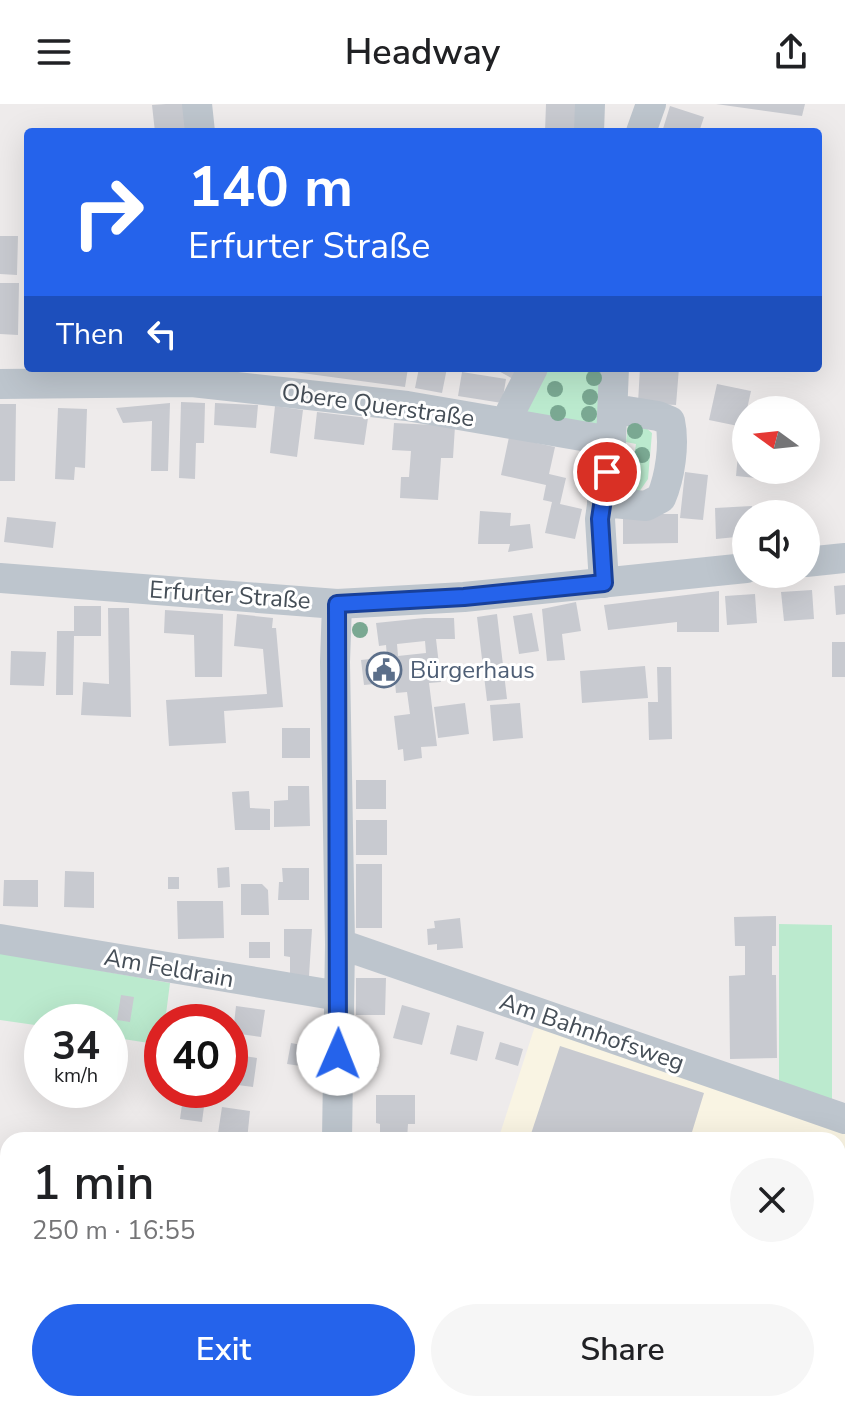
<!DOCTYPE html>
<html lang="en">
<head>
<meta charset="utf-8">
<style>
  body { margin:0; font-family:"Nunito Sans",sans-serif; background:#f6f6f6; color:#202124; height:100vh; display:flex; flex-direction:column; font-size:30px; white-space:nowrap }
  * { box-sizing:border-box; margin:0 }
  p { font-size:26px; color:#757577 }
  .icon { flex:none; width:44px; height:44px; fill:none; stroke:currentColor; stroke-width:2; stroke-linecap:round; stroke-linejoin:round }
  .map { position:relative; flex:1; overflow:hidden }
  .details { position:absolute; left:0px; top:1028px; width:846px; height:280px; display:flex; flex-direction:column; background:#fff; border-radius:24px 24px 0 0; box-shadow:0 8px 32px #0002 }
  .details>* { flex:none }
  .top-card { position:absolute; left:24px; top:24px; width:798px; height:244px; border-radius:8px; box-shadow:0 8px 32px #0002; background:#2563eb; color:#fff; overflow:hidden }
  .needle { width:52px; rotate:285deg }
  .fabs { position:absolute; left:732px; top:292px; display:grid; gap:16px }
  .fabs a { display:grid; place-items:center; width:88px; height:88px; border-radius:50%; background:#fff; box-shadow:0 8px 32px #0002; font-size:40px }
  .speed { position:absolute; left:24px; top:900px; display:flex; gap:16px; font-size:40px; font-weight:700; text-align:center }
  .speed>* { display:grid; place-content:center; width:104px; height:104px; border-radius:50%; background:#fff; box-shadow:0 8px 32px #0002; line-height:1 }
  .speed small { font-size:20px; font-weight:400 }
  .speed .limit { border:12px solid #d22; background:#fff; color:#111 }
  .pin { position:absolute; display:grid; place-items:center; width:68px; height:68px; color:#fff; margin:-34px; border:4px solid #fff; border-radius:50%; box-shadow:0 2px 8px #0007 }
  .me { position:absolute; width:88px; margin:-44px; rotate:1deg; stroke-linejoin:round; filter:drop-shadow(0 0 6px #0008) }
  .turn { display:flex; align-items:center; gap:28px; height:168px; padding:0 32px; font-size:36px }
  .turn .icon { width:104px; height:104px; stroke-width:2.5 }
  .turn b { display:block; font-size:56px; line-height:68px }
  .then { display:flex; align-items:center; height:76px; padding:0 32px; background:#0003; gap:16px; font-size:30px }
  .round { display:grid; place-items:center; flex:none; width:84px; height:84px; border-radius:42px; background:#f6f6f6 }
  .summary { display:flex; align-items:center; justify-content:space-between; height:136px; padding:0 32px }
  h1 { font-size:48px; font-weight:600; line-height:60px }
  .button { display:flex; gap:16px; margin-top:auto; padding:16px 32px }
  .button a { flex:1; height:92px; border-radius:48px; background:#2563eb; color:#fff; font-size:32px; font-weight:600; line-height:92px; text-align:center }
  .button a+a { background:#f6f6f6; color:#202124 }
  header { display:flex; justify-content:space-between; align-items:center; height:104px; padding:0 32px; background:#fff; font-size:36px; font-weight:600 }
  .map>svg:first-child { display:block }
</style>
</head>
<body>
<header><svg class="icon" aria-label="menu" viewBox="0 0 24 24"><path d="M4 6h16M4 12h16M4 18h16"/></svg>Headway<svg class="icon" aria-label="share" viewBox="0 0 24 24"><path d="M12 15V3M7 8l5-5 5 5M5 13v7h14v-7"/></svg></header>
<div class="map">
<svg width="845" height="1308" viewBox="0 0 845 1308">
  <rect width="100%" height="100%" fill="#eeebeb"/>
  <path fill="#f9f4e3" d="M536,919L845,1027V1062L838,1080V1036H498Z
    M413,1300H802L803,1308H410Z"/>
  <path fill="#bbeace" d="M545,264H600L604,309L597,322L526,311Z
    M628,321L645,323L652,329L648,375L639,388L618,389L621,371L631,372L636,340L626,338Z
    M779,820L832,821V1001L779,983Z
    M0,849L170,879L165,918H162V941L110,933V918H42V922L0,916Z
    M845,1070V1308H806V1300H838V1089Z"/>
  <path fill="#c8cad0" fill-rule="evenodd" d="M166,0H186L189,28H155L152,1Z
    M546,0H577V28H545Z
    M716,0H805L802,12Z
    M670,2L704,13L699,28H662Z
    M0,132H18L17,171L0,170Z
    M0,179H19L18,231L0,230Z
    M265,264H408L405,283Z
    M419,264H447L442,289L415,284Z
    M493,264H524L517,277Z
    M640,264H679L676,301L638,299Z
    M462,268L506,275L502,299L458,292Z
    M717,280L751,287L743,323L709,316Z
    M181,298L205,299L204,339H196L195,375L179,374Z
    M170,299L168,367H151L152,317L123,319L116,304Z
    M215,299L258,301L256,324L214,321Z
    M0,300H16L15,377H0Z
    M275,302L303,306L297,353L270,349Z
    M58,304L87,305L85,364L75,363L74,376L55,375Z
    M317,308L368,314L364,341L314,335Z
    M394,319L455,322L453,354H441L438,396L400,394L401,373H409L411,347L392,346Z
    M509,333L555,343L549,370L566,374L560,400L582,405L575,435L545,429L552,398L543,396L546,381L501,371Z
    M739,339H746V366H778L777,376L736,372Z
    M685,368L708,371L703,416L680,414Z
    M752,402V410H746V432L716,435L715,404Z
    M480,407L511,409L510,422L530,420L533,444L508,448L510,440H478Z
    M623,410H678V439L623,440Z
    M7,413L56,418L53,444L4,438Z
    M845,481V510L836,511L834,482Z
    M812,486L814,515L784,517L781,488Z
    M719,487V528H677V518L608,526L604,501Z
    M755,490L757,519L727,521L725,492Z
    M576,498L581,527L562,530L565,556L547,557L542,505Z
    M74,502H101V532H74L73,591H56L57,527H74Z
    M108,504H129L131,613L81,611L83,578L109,580Z
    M165,506L223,510L222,573H195L194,531L164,529Z
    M532,509L539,547L519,550L513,512Z
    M237,510L273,514L272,524H276L283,603L224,607L226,639L169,642L166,596L267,590L263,545L234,542Z
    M497,510L507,595L487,597L477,513Z
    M424,514H454L455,535H436L441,578L429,579L437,642L421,643L422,654L404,657L403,645L398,646L394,612L410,610L407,588L396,589L395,578L364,581L361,556L387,553L386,541L379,542L376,519ZM425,537L426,549L398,552L397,540Z
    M832,538H845V573H832Z
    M11,547L46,548L44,582L10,581Z
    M645,562L648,594L582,599L580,567Z
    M657,563H671L672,635L649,636L648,598H658Z
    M465,599L469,630L438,634L434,603Z
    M520,599L523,634L493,637L490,601Z
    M282,624H310V654H282Z
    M356,676H386V705H356Z
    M288,682H309L310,722L274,723V697L288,696Z
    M249,687L250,704L270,705V726H235L232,688Z
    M356,716H387V751H356Z
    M356,760H382V824H356Z
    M229,763L230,783L218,784L217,764Z
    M282,764H309V796H278L279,778H283Z
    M65,767L94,768V804L64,803Z
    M168,773H179V785H168Z
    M4,776H38V803L3,802Z
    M241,780H262L268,786L269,811H241Z
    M177,797H223L224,834L178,835Z
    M776,812V842H772V871H776L777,954L730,955L729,872L745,871V842H735L734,813Z
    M460,814L463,844L437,846V840L428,841L427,825L435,824L434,817Z
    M284,825H312L309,872H290V853L284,852Z
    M249,838H270V854H249Z
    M356,874H386L385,911H356Z
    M121,891L134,893L130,918L117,916Z
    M402,901L430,909L422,941L393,934Z
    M236,902L265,906L261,933L233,929Z
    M457,921L484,928L477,957L450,950Z
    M358,927H365V951H378V964H358Z
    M500,938L523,945L518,962L495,955Z
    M291,939L312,943L308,963L287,960Z
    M560,942L704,989L692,1028L716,1036H529Z
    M230,950L257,954L253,983L230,980Z
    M184,986L206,987L202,1018L180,1015Z
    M376,991H415V1020H408L407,1036H380V1020L376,1019Z
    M222,1003L250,1007L247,1036H217Z
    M444,1300H603L601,1308H441Z"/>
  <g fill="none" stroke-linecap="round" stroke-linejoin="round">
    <path stroke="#75c5a0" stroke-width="4" stroke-dasharray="6 4" stroke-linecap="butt" d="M369,1300V1308"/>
    <path stroke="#bdc5cd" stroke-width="30" d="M197,0L200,28
      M589,28L590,0
      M641,28L651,0
      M0,280L192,278L407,302L611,337
      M505,319L533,264
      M602,398L646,402L661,394C670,373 675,340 670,317L658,312L614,305
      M806,458L845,454
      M0,474L337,500L464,493L746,464
      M604,479L600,415L611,337L614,264
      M337,500L335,558L340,840L337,1036
      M0,835L339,892
      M340,840L845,1015
      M335,1308V1300"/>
  </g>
  <g fill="#7aa892">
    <circle cx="594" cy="274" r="8"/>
    <circle cx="555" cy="285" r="8"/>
    <circle cx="590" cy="293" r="8"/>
    <circle cx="558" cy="309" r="8"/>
    <circle cx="589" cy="310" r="8"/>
    <circle cx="635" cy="327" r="8"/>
    <circle cx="642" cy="351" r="8"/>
    <circle cx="626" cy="381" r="8"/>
    <circle cx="360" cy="526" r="8"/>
  </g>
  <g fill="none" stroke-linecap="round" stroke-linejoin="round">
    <g stroke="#184099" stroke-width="20">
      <path id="route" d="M338,950L337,500L464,493L604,479L600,415L607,368"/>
    </g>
    <use href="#route" stroke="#2563eb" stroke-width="14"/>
  </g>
  <defs>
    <g id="civic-ring" transform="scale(1.8)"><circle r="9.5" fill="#fff" stroke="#5c6f8a" stroke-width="1.5"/><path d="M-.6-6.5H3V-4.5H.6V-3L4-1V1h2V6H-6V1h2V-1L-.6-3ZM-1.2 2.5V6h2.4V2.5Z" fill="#5c6f8a"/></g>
  </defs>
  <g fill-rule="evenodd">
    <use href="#civic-ring" x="384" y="566"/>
  </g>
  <g text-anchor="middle" stroke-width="6" stroke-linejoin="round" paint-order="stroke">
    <g font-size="24" fill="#454e57" stroke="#fff">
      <text transform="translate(378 301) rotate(8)" y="8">Obere Querstraße</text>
      <text transform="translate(230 491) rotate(4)" y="8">Erfurter Straße</text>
      <text transform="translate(169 864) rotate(10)" y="8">Am Feldrain</text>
      <text transform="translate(592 928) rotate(19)" y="8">Am Bahnhofsweg</text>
    </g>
    <g font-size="24" fill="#4e5e75" stroke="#fff" text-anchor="start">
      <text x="410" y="574">Bürgerhaus</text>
    </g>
  </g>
</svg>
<div class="fabs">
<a><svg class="needle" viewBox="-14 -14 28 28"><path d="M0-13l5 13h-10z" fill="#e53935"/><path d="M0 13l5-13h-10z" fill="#757577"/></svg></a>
<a><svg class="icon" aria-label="sound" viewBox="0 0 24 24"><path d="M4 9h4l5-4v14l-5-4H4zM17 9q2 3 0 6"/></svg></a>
</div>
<div class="speed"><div>34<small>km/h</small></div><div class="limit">40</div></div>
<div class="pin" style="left:607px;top:368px;background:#d93025"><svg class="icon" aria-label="arrive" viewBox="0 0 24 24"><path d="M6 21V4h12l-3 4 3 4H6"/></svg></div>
<svg class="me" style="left:338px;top:950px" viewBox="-20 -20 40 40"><circle r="19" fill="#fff"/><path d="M0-13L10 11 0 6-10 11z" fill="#2563eb"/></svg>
<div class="top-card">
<div class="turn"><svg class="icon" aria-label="right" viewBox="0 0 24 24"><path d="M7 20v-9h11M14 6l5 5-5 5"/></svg><div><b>140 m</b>Erfurter Straße</div></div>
<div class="then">Then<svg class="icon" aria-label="left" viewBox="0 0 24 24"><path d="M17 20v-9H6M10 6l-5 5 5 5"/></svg></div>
</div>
<section class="details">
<div class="summary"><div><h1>1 min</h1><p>250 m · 16:55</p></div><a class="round"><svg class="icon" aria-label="close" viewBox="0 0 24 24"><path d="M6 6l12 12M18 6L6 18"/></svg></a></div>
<div class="button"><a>Exit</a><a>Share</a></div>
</section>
</div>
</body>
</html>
